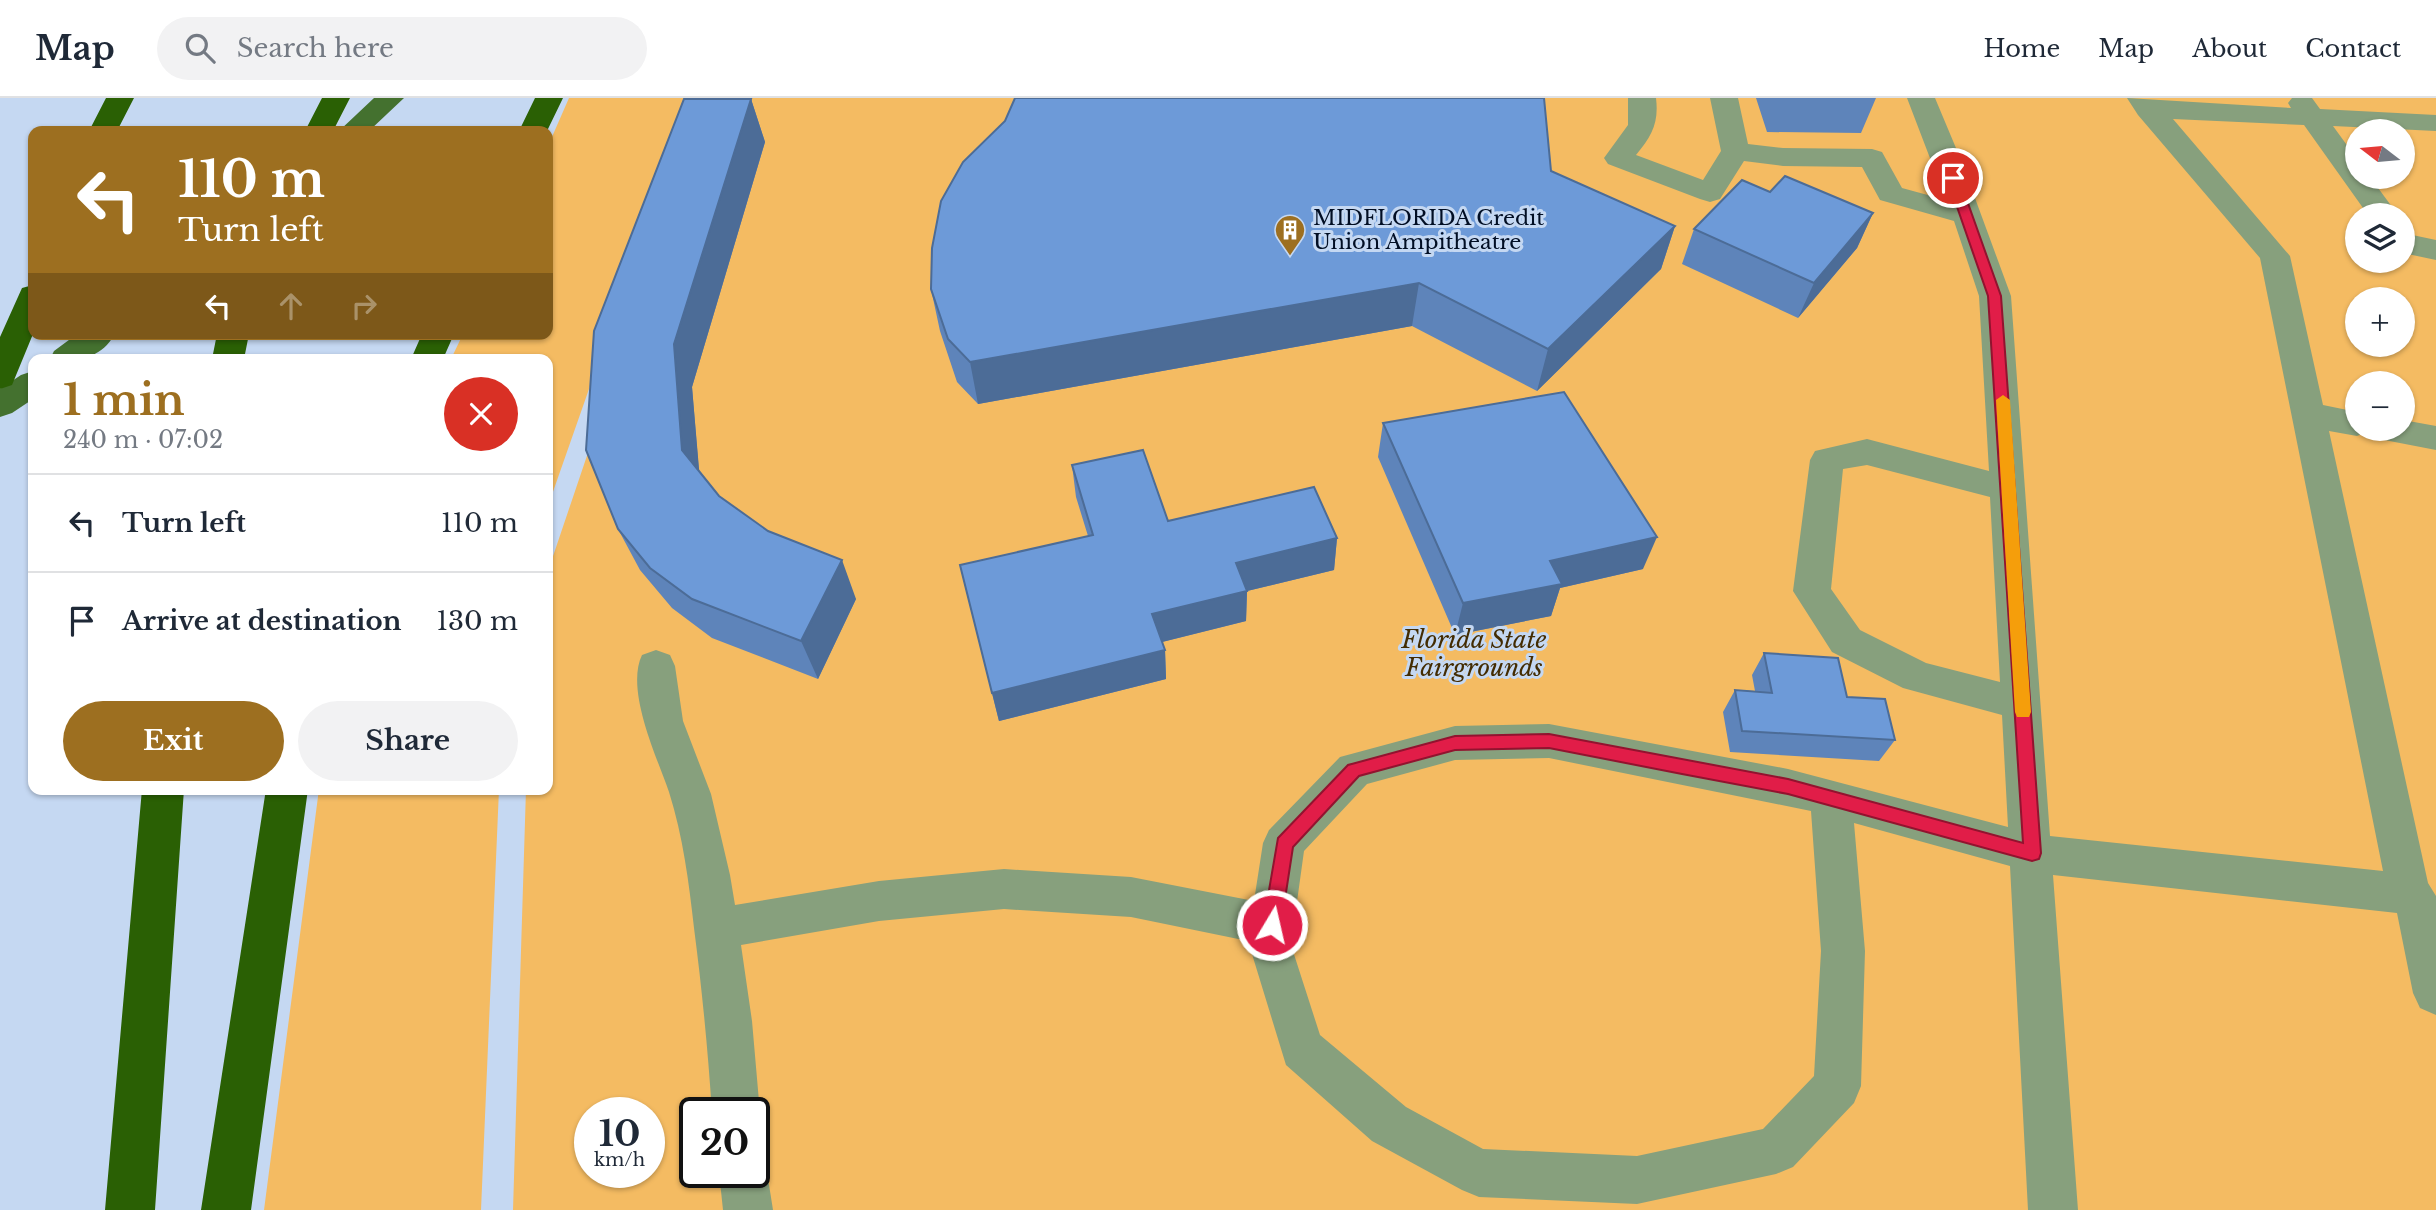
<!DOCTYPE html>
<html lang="en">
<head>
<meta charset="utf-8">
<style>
  body { margin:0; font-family:"Libre Baskerville",serif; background:#f2f2f3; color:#1f2937; height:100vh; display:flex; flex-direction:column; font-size:26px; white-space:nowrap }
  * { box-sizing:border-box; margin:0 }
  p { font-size:23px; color:#747a83 }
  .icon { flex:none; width:38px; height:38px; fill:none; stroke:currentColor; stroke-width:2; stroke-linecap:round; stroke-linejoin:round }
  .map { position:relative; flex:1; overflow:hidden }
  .panel { position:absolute; left:28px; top:256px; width:525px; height:441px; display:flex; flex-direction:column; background:#fff; border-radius:14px; box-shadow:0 2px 5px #0004 }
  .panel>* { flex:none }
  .guide { position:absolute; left:28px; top:28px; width:525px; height:214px; border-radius:14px; box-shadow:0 2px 5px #0004; background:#9d6f20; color:#fff; overflow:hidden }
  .needle { width:46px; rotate:286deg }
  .fabs { position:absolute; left:2345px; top:21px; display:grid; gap:14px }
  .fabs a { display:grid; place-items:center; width:70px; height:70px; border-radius:50%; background:#fff; box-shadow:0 2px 5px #0004; font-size:35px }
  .speed { position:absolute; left:574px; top:999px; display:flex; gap:14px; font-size:35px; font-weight:700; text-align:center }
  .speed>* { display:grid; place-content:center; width:91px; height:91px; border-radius:50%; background:#fff; box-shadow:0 2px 5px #0004; line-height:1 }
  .speed small { font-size:18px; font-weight:400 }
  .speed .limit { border:4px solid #111; border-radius:10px; background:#fff; color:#111 }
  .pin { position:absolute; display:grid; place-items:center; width:60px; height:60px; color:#fff; margin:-30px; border:4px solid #fff; border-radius:50%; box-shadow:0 2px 7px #0007 }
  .me { position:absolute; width:77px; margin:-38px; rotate:9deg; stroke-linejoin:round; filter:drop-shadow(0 0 5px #0008) }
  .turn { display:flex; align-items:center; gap:24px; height:147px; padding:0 35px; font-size:32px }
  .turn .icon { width:91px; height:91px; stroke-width:2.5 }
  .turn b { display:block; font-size:49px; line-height:60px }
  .lanes { display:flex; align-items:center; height:66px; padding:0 35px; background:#0003; justify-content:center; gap:35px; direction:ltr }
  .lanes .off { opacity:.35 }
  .round { display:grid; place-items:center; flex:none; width:74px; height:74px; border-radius:37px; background:#f2f2f3 }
  .overview { display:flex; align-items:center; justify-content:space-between; height:119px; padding:0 35px }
  h1 { font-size:42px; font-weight:700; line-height:52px; color:#9d6f20 }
  .action { display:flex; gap:14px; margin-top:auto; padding:14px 35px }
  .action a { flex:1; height:80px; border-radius:42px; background:#9d6f20; color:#fff; font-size:28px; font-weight:700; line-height:80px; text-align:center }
  .action a+a { background:#f2f2f3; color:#1f2937 }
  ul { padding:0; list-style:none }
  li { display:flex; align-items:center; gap:21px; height:98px; padding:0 35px; border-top:2px solid #e0e1e3 }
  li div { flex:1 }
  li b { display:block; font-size:26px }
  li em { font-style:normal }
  header { display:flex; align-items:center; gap:42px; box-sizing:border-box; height:98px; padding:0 35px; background:#fff; border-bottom:2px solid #e0e1e3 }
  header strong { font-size:33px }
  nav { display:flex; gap:38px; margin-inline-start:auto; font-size:24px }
  .search { width:490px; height:63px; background:#f2f2f3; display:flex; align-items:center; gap:18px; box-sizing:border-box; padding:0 24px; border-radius:38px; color:#747a83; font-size:26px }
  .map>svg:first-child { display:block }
</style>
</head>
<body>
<header>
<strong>Map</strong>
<div class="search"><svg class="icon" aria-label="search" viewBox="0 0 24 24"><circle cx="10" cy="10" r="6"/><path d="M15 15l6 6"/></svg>Search here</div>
<nav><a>Home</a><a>Map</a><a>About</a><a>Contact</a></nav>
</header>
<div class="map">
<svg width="2436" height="1112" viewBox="0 0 2436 1112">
  <rect width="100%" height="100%" fill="#c5d8f2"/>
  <path fill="#f4bb62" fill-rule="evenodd" d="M569,0H691L548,408V261H451L463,236H548V48Z
    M708,0H2436V1112H513L526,691H548V473ZM2357,33H2403V79H2357ZM2357,117H2403V163H2357ZM2357,201H2403V247H2357ZM2357,285H2403V331H2357ZM590,1015H649V1074H590ZM695,1015H754V1074H695Z
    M319,691H499L481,1112H264Z"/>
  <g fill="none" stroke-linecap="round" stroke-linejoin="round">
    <path fill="#87a07d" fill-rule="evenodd" d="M1628,0H1656C1659,25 1652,38 1636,57L1703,82L1721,53L1710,0H1738L1748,46L1783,50L1872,51L1882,54L1902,90L1946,102L1907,0H1935L1961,62L2011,198L2050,738L2383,773L2260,160L2138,17L2127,0L2291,10L2288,5L2292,0H2312L2320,11L2436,17V33L2333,28L2357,61V79H2370L2398,117H2368L2304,27L2173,21L2290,158L2323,307L2357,314V331H2403V322L2436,328V352L2374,340L2370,333L2357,338L2329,333L2428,785L2436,798V917L2420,910L2413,895L2397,815L2053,777L2078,1112H2028L2010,768L1854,725L1865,853L1861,988L1854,1005L1793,1069L1776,1076L1637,1106L1479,1099L1462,1092L1372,1043L1286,967L1248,843L1131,819L1004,811L879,823L741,847L752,923L760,1015L754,1028V1015H712C708,953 702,891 694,830C689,785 683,738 669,694C657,659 625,592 642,557L656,552L670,557L675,568L683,623L711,696L730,777L735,807L879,783L1004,771L1131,779L1254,803L1263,745L1269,732L1340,659L1455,628L1549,626L1788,671L2008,729L2002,617L1903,590L1832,554L1793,493L1810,362L1815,353L1867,341L1989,373L1979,198L1954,123L1880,102L1862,69L1783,68L1744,63L1720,101L1710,104L1700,101L1608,66L1604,60L1628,27ZM1867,367L1990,399L2000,584L1926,565L1860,532L1831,491L1843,371ZM1549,660L1811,713L1821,853L1814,978L1763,1031L1637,1058L1483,1051L1406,1009L1320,937L1291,847L1304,753L1367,686L1455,662Z
      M2403,135L2436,142V162L2403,155Z
      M754,1054L760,1057L767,1074L773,1112H723L719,1074H754Z"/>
    <path fill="#44712f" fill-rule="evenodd" d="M374,0H404L369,33H339Z
      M77,236H115C98,264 78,261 50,261L54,253Z
      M33,273V301L12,315L0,319V291L21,277Z"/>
    <path fill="#2a6004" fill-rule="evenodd" d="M106,0H134L117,33H89Z
      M322,0H350L333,33H305Z
      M535,0H563L547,33H519Z
      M33,187V236L12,287L0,291V239L22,190Z
      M217,236H249L244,261H212Z
      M422,236H454L443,261H411Z
      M142,691H184L155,1112H105Z
      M266,691H308L251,1112H201Z"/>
  </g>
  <path fill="#5e84ba" d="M1756,0H1876L1861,35L1767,34Z
    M751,1L765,44L692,289L699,374L719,398L856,501L818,581L712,540L672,510L640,472L618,431Z
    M1551,73L1675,128L1661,171L1537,293L1412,228L978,306L957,284L940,233L931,191Z
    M1770,94L1873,115L1857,150L1798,220L1682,166L1694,131Z
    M1383,325L1643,471L1560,490L1551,518L1455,537L1378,359Z
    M1072,367L1168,423L1337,440L1334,472L1247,493L1246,523L1162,544L1165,552L1166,581L999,623L960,467L1088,438L1076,399Z
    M1764,555L1847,599L1895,642L1879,663L1730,654L1723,614L1735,592L1755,593L1752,577Z"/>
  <path fill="#4c6c97" d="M751,1L765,44L692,289L701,394L682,352L674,246Z
    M1873,115L1857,150L1798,220L1814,185Z
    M1675,128L1661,171L1537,293L1548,251Z
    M1419,185L1412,228L978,306L970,264Z
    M1657,439L1643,471L1560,490L1551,518L1455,537L1463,505L1550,463Z
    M1337,440L1334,472L1247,493L1246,523L1154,546L1152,516L1236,465Z
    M842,462L856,501L818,581L801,543Z
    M1165,552L1166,581L999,623L992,595Z"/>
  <path fill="#6d9ad8" stroke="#4c6c97" stroke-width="2" d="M1015,0H1544L1551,73L1675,128L1548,251L1419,185L970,264L948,241L931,191L932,150L941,103L963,64L1005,23Z
    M684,1H751L674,246L682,352L719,398L768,433L842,462L801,543L692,501L650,470L618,431L586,352L594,233Z
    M1785,78L1873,115L1814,185L1694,131L1742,82L1770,94Z
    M1564,294L1657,439L1550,463L1562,486L1463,505L1383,325Z
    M1143,352L1168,423L1314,389L1337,440L1236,465L1247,493L1152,516L1165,552L992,595L960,467L1093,437L1072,367Z
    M1764,555L1838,560L1847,599L1885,601L1895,642L1742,633L1735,592L1772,595Z"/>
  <path fill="#e11d48" stroke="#92132f" stroke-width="2" d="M1953,77L1959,80L2001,198L2041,755L2039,761L2032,763L1788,696L1682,676L1549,650L1455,652L1359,678L1293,749L1281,827L1278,833L1272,836L1265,833L1263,827L1278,740L1348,667L1455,638L1549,636L1788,681L2023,745L1988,198L1947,80Z"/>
  <path fill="#f59e0b" d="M2003,297L2010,302L2031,614L2029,619H2017L2015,614L1996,302Z"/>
  <defs>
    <g id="building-pin" transform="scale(1.575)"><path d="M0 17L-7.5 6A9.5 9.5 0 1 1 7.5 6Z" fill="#9d6f20" stroke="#c5d8f2"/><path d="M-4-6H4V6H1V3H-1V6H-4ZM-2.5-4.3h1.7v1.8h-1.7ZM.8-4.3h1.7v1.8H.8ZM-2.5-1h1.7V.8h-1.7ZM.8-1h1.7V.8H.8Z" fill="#fff"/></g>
  </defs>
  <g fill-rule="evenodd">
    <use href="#building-pin" x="1290" y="132"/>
  </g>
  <g text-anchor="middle" stroke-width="6" stroke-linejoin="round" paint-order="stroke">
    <g font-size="21" fill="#010e24" stroke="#c5d8f2" text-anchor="start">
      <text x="1313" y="127">MIDFLORIDA Credit<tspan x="1313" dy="24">Union Ampitheatre</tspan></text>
    </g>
    <g font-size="24" font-style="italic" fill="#432c02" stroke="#c5d8f2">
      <text x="1474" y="550">Florida State<tspan x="1474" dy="28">Fairgrounds</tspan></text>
    </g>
  </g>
</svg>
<div class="fabs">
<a><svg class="needle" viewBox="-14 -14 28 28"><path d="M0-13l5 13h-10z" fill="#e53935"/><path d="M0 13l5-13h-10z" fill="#747a83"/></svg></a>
<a><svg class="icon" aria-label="layers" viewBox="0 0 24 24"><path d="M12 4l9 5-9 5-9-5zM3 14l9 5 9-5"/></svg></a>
<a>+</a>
<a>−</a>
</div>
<div class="speed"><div>10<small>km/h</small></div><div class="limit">20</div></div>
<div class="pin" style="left:1953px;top:80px;background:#d93025"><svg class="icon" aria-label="arrive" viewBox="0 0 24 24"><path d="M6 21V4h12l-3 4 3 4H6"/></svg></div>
<svg class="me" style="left:1272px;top:827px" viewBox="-20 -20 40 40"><circle r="17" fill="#e11d48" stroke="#fff" stroke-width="3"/><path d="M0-11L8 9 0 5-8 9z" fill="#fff"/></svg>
<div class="guide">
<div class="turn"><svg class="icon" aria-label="left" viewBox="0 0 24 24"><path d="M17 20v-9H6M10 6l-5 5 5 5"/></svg><div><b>110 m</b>Turn left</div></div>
<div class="lanes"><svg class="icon" aria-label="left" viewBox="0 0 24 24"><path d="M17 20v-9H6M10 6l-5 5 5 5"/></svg><svg class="icon off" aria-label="ahead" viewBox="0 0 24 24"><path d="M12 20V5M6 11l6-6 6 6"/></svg><svg class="icon off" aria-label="right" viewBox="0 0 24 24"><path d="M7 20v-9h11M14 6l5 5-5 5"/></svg></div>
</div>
<section class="panel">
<div class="overview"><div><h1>1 min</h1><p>240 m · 07:02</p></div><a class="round" style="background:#d93025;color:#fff"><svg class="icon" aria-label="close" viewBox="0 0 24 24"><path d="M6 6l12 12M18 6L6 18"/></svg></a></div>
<ul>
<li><svg class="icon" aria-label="left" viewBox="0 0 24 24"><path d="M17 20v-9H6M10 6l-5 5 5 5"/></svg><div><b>Turn left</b></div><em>110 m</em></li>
<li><svg class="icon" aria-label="arrive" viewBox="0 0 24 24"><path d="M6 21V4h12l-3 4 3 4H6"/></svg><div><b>Arrive at destination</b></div><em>130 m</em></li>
</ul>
<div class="action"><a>Exit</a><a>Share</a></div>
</section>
</div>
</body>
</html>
